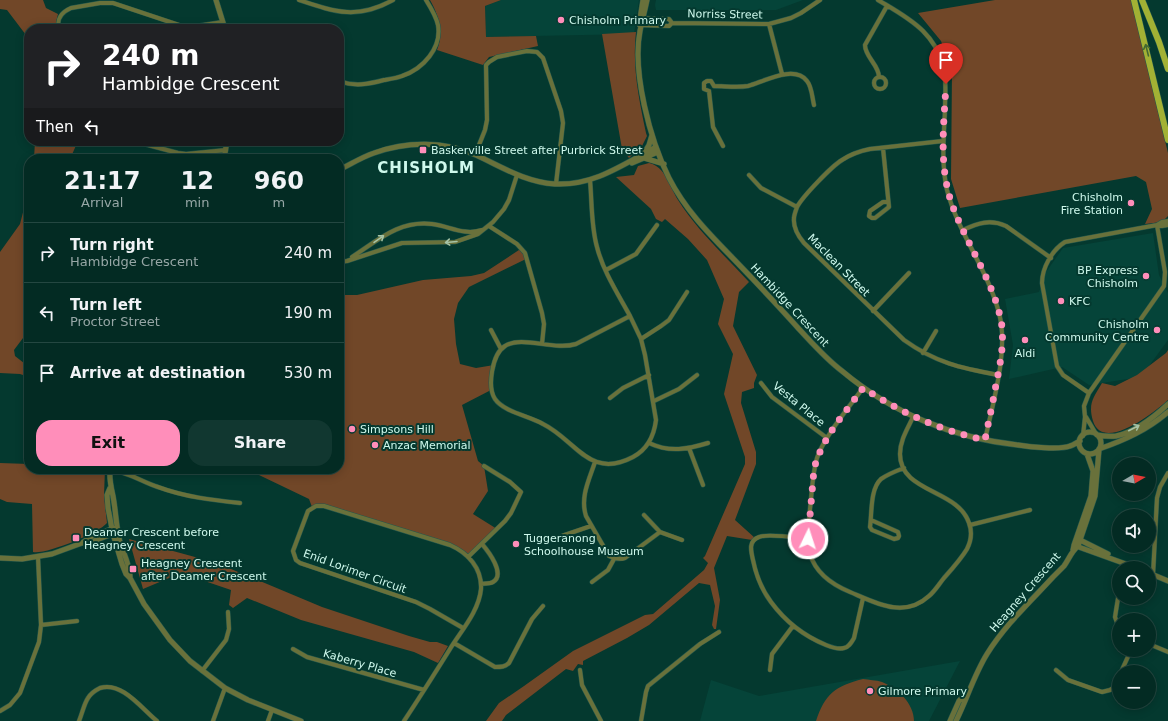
<!DOCTYPE html>
<html lang="en">
<head>
<meta charset="utf-8">
<style>
  body { margin:0; font-family:"DejaVu Sans",sans-serif; background:#113730; color:#f1f3f6; height:100vh; display:flex; flex-direction:column; font-size:15px; white-space:nowrap }
  * { box-sizing:border-box; margin:0 }
  p { font-size:13px; color:#97a7a6 }
  .icon { flex:none; width:22px; height:22px; fill:none; stroke:currentColor; stroke-width:2; stroke-linecap:round; stroke-linejoin:round }
  .map { position:relative; flex:1; overflow:hidden }
  .sheet { position:absolute; left:24px; top:154px; width:320px; height:320px; display:flex; flex-direction:column; background:#032b23; border-radius:16px; box-shadow:0 2px 10px #0003,0 0 0 1px #244741 }
  .sheet>* { flex:none }
  .guide { position:absolute; left:24px; top:24px; width:320px; height:122px; border-radius:16px; box-shadow:0 2px 10px #0003,0 0 0 1px #244741; background:#202124; color:#fff; overflow:hidden }
  .needle { width:26px; rotate:80deg }
  .buttons { position:absolute; left:1112px; top:457px; display:grid; gap:8px }
  .buttons a { display:grid; place-items:center; width:44px; height:44px; border-radius:50%; background:#032b23; box-shadow:0 2px 10px #0003,0 0 0 1px #244741; font-size:20px }
  .pin { position:absolute; display:grid; place-items:center; width:34px; height:34px; color:#fff; margin:-41px -17px; border-radius:50% 50% 50% 0; rotate:-45deg; box-shadow:0 0 4px #0007 }
  .pin .icon { rotate:45deg }
  .me { position:absolute; width:44px; margin:-22px; rotate:4deg; stroke-linejoin:round; filter:drop-shadow(0 0 3px #0008) }
  .turn { display:flex; align-items:center; gap:14px; height:84px; padding:0 12px; font-size:18px }
  .turn .icon { width:52px; height:52px; stroke-width:2.5 }
  .turn b { display:block; font-size:28px; line-height:34px }
  .then { display:flex; align-items:center; height:38px; padding:0 12px; background:#0003; gap:8px; font-size:15px }
  .eta { display:flex; justify-content:space-evenly; align-items:center; height:68px; text-align:center }
  .eta b { font-size:24px; font-weight:700; line-height:28px }
  .primary-button { display:flex; gap:8px; margin-top:auto; padding:8px 12px }
  .primary-button a { flex:1; height:46px; border-radius:16px; background:#ff8eba; color:#111; font-size:16px; font-weight:700; line-height:46px; text-align:center }
  .primary-button a+a { background:#113730; color:#f1f3f6 }
  ul { padding:0; list-style:none }
  li { display:flex; align-items:center; gap:12px; height:60px; padding:0 12px; border-top:1px solid #244741 }
  li div { flex:1 }
  li b { display:block; font-size:15px }
  li em { font-style:normal }
  .map>svg:first-child { display:block }
</style>
</head>
<body>
<div class="map">
<svg width="1168" height="721" viewBox="0 0 1168 721">
  <rect width="100%" height="100%" fill="#04392f"/>
  <path fill="#054439" d="M501,0H639L634,34L486,37L485,6Z
    M656,0H803L776,10H656L655,5Z
    M1153,233L1159,275L1168,293V340L1141,377L1089,385L1062,367L1009,379L1013,345L1005,299L1039,292L1046,272L1063,248Z
    M960,661L929,721H700L711,680L759,696Z"/>
  <path fill="#714728" d="M0,0H43L46,8L58,14L56,23V29H29V39L7,10L0,9Z
    M430,0H501L485,6L486,37L536,36L538,46L489,57L483,65L437,50C444,32 439,16 430,0Z
    M995,0H1131L1168,153V216L1162,222L1145,224L1152,209L1146,182L1136,176L960,208L951,179L952,70L941,41L918,13Z
    M636,32C632,66 639,100 646,133L647,136L642,146L629,158L622,149L602,34Z
    M35,141H78L70,159H34Z
    M649,163C665,166 670,187 678,200C697,230 725,256 749,282L739,292L733,326L757,375L754,383V388L742,392L741,403L756,452V464L735,520L755,538L752,540L727,536L714,568L720,600L716,629H714L712,625L715,606L710,585L699,583L649,625L627,638L583,661V665L578,664L573,671L566,669L506,715L502,721H486L499,703L524,686L573,651L645,615L653,614L704,570L708,563L703,558L705,556L745,464V457L724,394L733,354L718,324L724,299L707,260L688,239L665,219L662,222L656,219L651,209L616,177L634,175L638,166Z
    M29,189V330L14,350L15,356L29,367V377L20,374L0,373V252L20,224Z
    M522,248L528,258L469,287L458,303L454,319L456,344L460,364L476,368L494,365L491,390L462,405L478,461L484,466L488,491L473,514L497,529L468,557L458,549L324,506L312,507L309,499L259,475L232,469H339V295H357L423,280L471,276L484,273Z
    M1168,350V400C1155,412 1103,453 1093,421C1088,404 1093,398 1102,383L1115,386L1137,375L1166,353Z
    M0,463L29,464V469H105L104,495L107,523C99,533 45,555 33,552L32,504L7,502L0,499Z
    M129,539L195,557L231,569L322,607L409,636L430,642H437L448,646L438,663L414,652L301,620L247,598L233,608L229,605L231,590L181,573L143,589Z
    M863,679C869,680 876,680 882,682C897,688 914,703 914,721H816C825,694 835,686 863,679Z"/>
  <g fill="none" stroke-linecap="round" stroke-linejoin="round">
    <g stroke="#24584d" stroke-width="5">
      <path id="minor" d="M299,0C335,12 357,20 393,0
        M878,0C893,9 910,18 923,31C932,40 939,52 943,64C947,79 945,94 945,109C944,136 941,163 947,190C958,233 988,270 999,313C1009,350 993,402 985,440
        M640,18L669,19L672,23
        M769,24L782,74
        M639,25L669,26L672,23L769,24L791,18L801,13L820,0
        M59,29C56,19 62,12 71,8L100,3H113L182,26L190,27L223,22
        M874 83a6 6 0 1 1 12 0a6 6 0 1 1-12 0Z
        M879,77C879,65 865,57 865,45L887,6
        M339,81C355,87 369,84 384,80C390,79 397,78 402,76C423,69 442,48 438,25C436,16 431,8 426,0
        M714,86C725,86 737,88 748,86C763,82 794,64 807,81C812,87 812,97 814,105
        M709,91L713,127L723,146
        M709,91L704,89V83L707,81H711L714,86
        M133,141L178,153L186,154L226,150
        M943,141L870,149C860,151 851,154 842,160C832,166 803,196 797,207C796,210 794,215 794,218C793,228 798,236 804,243L904,340C936,363 961,368 998,375
        M883,148L889,207L875,218H872L869,216L870,211L883,202H888
        M475,155L485,130L487,120L486,65L489,62L497,57L527,51L537,52L543,58L561,111L563,123L556,184
        M749,175L761,188L797,207
        M590,180C592,202 591,226 597,247C603,271 618,294 630,316L576,344C554,351 522,335 505,346C492,354 487,387 495,399C504,412 529,416 543,424C576,440 589,480 633,457C648,449 654,436 656,420L645,355L641,339L630,316
        M1157,225L1162,222L1168,221
        M489,226L517,244L525,253L542,313L544,324L542,344
        M963,230C978,223 990,219 1006,226L1051,258
        M352,257C377,241 399,220 432,224C449,226 464,236 482,230
        M339,262L347,261L402,243L455,242L478,234L493,222L504,209L509,200L517,175
        M606,270L636,254L657,225
        M873,311L909,273
        M491,330L501,349
        M641,339L661,326L669,320L687,292
        M923,353L936,331
        M761,383L772,397L827,438
        M863,388C849,407 824,437 817,458C812,475 812,493 810,509C809,524 806,539 810,554C816,574 833,585 850,592C876,603 904,619 929,596C935,591 939,584 944,578C952,569 961,559 967,549C971,541 972,531 969,523C958,489 900,493 900,454C900,440 908,428 913,417
        M1089,393L1063,375L1057,366L1042,283C1042,268 1052,250 1065,242L1157,225L1162,226L1168,225
        M610,398L623,388L649,375
        M654,401L679,389L697,375
        M1086,417L1096,434
        M1083,436L1085,417L1084,406L1089,393L1164,286L1165,272L1157,225
        M649,443C670,453 688,449 708,443
        M689,448L703,485
        M595,462C589,480 580,497 586,516L609,556C615,559 619,560 625,558L660,532
        M109,470C127,471 142,482 158,487C185,497 212,500 240,503
        M644,515L660,532L682,540
        M871,520L898,532L899,536L898,538L894,539L872,530L870,527C872,513 870,489 881,479C888,474 896,471 904,468
        M970,525L1030,510
        M808,539C797,538 768,533 759,537C748,541 751,551 753,560C756,575 762,590 771,602C785,621 804,636 826,645C831,647 838,650 844,648C849,647 851,643 854,638L863,598
        M544,542L591,526
        M468,557L505,521L511,513L521,492L510,482L484,466
        M1153,575L1157,498L1160,487L1168,473
        M592,582L608,570L614,559
        M481,584C485,583 490,584 493,582C506,574 488,551 482,544
        M1119,592L1115,617L1119,628
        M41,625L77,621
        M454,643L495,667C501,667 505,667 509,663L532,619L543,606
        M1149,644L1168,652
        M293,649L307,657L424,690
        M580,670L582,685L601,721
        M770,670L772,654L793,626
        M1056,670L1068,680L1102,692L1110,690L1113,688L1119,677
        M202,671L226,640L229,629L228,612
        M1121,672L1131,650
        M0,711L10,705L20,693L39,642L41,625L38,557
        M79,721C82,714 84,704 88,698C91,693 96,690 100,688C122,681 142,709 157,721
        M213,721L225,688
        M268,721L272,710
        M404,721C420,697 435,673 450,649C461,631 479,611 481,589C482,568 468,553 450,545L324,506H316L308,511L293,551L296,560L300,563L416,602L430,609L463,628
        M641,721L646,692L648,686L700,644L719,632"/>
    </g>
    <g stroke="#24584d" stroke-width="6">
      <path id="tertiary" d="M216,0L225,29
        M647,0C645,10 642,21 640,31C632,72 650,140 669,178C689,217 719,243 749,275C766,293 783,311 799,329C813,344 826,359 842,371C892,413 953,438 1018,445C1030,447 1060,450 1070,446C1074,445 1077,442 1080,441
        M640,19L643,0
        M644,153L649,145L652,135
        M644,158L664,164
        M224,159L227,141
        M632,163L658,152
        M339,170C351,164 362,157 374,153C407,141 444,141 476,155C502,167 525,182 555,184C594,186 624,164 656,147
        M1079 443a11 11 0 1 1 22 0a11 11 0 1 1-22 0Z
        M1097,435C1103,436 1110,437 1116,436C1136,432 1154,417 1168,404
        M1099,449C1125,440 1147,430 1168,412
        M110,469C109,479 111,487 113,496C116,512 116,527 120,542C123,552 131,568 130,578
        M110,488L107,495L108,508L113,534L122,564L126,574L130,578L144,604L170,640L190,661L225,688L248,700L301,721
        M1078,539L1108,554
        M83,543L91,542L115,533
        M1076,546L1137,568
        M1073,550L1074,545L1091,496L1093,471L1087,454
        M0,558L22,559L52,554L82,543L92,536L117,527
        M1149,573L1168,581
        M950,721L959,701L967,692
        M956,721C967,699 974,675 987,654C1005,625 1030,602 1053,577C1057,573 1060,570 1064,566C1069,559 1071,552 1078,546L1095,496L1099,450"/>
    </g>
    <g stroke="#24584d" stroke-width="7">
      <path id="primary" d="M1134,0L1168,140
        M1142,0L1159,42L1168,69"/>
    </g>
    <use href="#minor" stroke="#69713b" stroke-width="4"/>
    <use href="#tertiary" stroke="#69713b" stroke-width="5"/>
    <use href="#primary" stroke="#a2b134" stroke-width="6"/>
  </g>
  <defs><path id="oneway-shaft" d="M-6 0H5M1.5-3L5.5 0L1.5 3" fill="none" stroke-width="1.6" stroke-linecap="round" stroke-linejoin="round"/></defs>
  <use stroke="#436931" href="#oneway-shaft" transform="translate(1147 50) rotate(-104)"/>
  <g stroke="#a6c3a6">
    <use href="#oneway-shaft" transform="translate(379 239) rotate(-35)"/>
    <use href="#oneway-shaft" transform="translate(451 242) rotate(175)"/>
    <use href="#oneway-shaft" transform="translate(1134 428) rotate(-27)"/>
  </g>
  <g fill="none" stroke-linecap="round" stroke-linejoin="round">
    <path stroke="#ff8eba" stroke-width="7" stroke-dasharray="0 12.6" d="M808,539L814,469C822,438 845,413 863,388C902,413 939,430 985,440C988,424 992,407 995,390C999,369 1004,349 1002,327C997,287 967,245 953,207C938,167 944,125 946,84"/>
  </g>
  <g fill="#ff8eba" stroke="#04392f" stroke-width="1.5">
    <circle cx="561" cy="20" r="4"/>
    <rect x="419" y="146" width="8" height="8" rx="2"/>
    <circle cx="1131" cy="203" r="4"/>
    <circle cx="1146" cy="276" r="4"/>
    <circle cx="1061" cy="301" r="4"/>
    <circle cx="1157" cy="330" r="4"/>
    <circle cx="1025" cy="340" r="4"/>
    <circle cx="352" cy="429" r="4"/>
    <circle cx="375" cy="445" r="4"/>
    <rect x="72" y="534" width="8" height="8" rx="2"/>
    <circle cx="516" cy="544" r="4"/>
    <rect x="129" y="565" width="8" height="8" rx="2"/>
    <circle cx="870" cy="691" r="4"/>
  </g>
  <g text-anchor="middle" stroke-width="4" stroke-linejoin="round" paint-order="stroke">
    <g font-size="11" fill="#cff9ed" stroke="#04392f">
      <text transform="translate(725 14) rotate(1)" y="4">Norriss Street</text>
      <text transform="translate(839 265) rotate(45)" y="4">Maclean Street</text>
      <text transform="translate(790 305) rotate(47)" y="4">Hambidge Crescent</text>
      <text transform="translate(799 404) rotate(39)" y="4">Vesta Place</text>
      <text transform="translate(355 571) rotate(20)" y="4">Enid Lorimer Circuit</text>
      <text transform="translate(1025 592) rotate(-49)" y="4">Heagney Crescent</text>
      <text transform="translate(360 663) rotate(16)" y="4">Kaberry Place</text>
    </g>
    <g font-size="11" fill="#cff9ed" stroke="#04392f" text-anchor="start">
      <text x="569" y="24">Chisholm Primary</text>
      <text x="431" y="154">Baskerville Street after Purbrick Street</text>
      <text x="1123" y="201" text-anchor="end">Chisholm<tspan x="1123" dy="13">Fire Station</tspan></text>
      <text x="1138" y="274" text-anchor="end">BP Express<tspan x="1138" dy="13">Chisholm</tspan></text>
      <text x="1069" y="305">KFC</text>
      <text x="1149" y="328" text-anchor="end">Chisholm<tspan x="1149" dy="13">Community Centre</tspan></text>
      <text x="1025" y="357" text-anchor="middle">Aldi</text>
      <text x="360" y="433">Simpsons Hill</text>
      <text x="383" y="449">Anzac Memorial</text>
      <text x="84" y="536">Deamer Crescent before<tspan x="84" dy="13">Heagney Crescent</tspan></text>
      <text x="524" y="542">Tuggeranong<tspan x="524" dy="13">Schoolhouse Museum</tspan></text>
      <text x="141" y="567">Heagney Crescent<tspan x="141" dy="13">after Deamer Crescent</tspan></text>
      <text x="878" y="695">Gilmore Primary</text>
    </g>
    <g font-size="15" font-weight="bold" letter-spacing="1" fill="#cff9ed" stroke="#04392f">
      <text x="426" y="173">CHISHOLM</text>
    </g>
  </g>
</svg>
<div class="buttons">
<a><svg class="needle" viewBox="-14 -14 28 28"><path d="M0-13l5 13h-10z" fill="#e53935"/><path d="M0 13l5-13h-10z" fill="#97a7a6"/></svg></a>
<a><svg class="icon" aria-label="sound" viewBox="0 0 24 24"><path d="M4 9h4l5-4v14l-5-4H4zM17 9q2 3 0 6"/></svg></a>
<a><svg class="icon" aria-label="search" viewBox="0 0 24 24"><circle cx="10" cy="10" r="6"/><path d="M15 15l6 6"/></svg></a>
<a>+</a>
<a>−</a>
</div>
<div class="pin" style="left:946px;top:84px;background:#d93025"><svg class="icon" aria-label="arrive" viewBox="0 0 24 24"><path d="M6 21V4h12l-3 4 3 4H6"/></svg></div>
<svg class="me" style="left:808px;top:539px" viewBox="-20 -20 40 40"><circle r="17" fill="#ff8eba" stroke="#fff" stroke-width="3"/><path d="M0-11L8 9 0 5-8 9z" fill="#fff"/></svg>
<div class="guide">
<div class="turn"><svg class="icon" aria-label="right" viewBox="0 0 24 24"><path d="M7 20v-9h11M14 6l5 5-5 5"/></svg><div><b>240 m</b>Hambidge Crescent</div></div>
<div class="then">Then<svg class="icon" aria-label="left" viewBox="0 0 24 24"><path d="M17 20v-9H6M10 6l-5 5 5 5"/></svg></div>
</div>
<section class="sheet">
<div class="eta">
<div><b>21:17</b><p>Arrival</p></div>
<div><b>12</b><p>min</p></div>
<div><b>960</b><p>m</p></div>
</div>
<ul>
<li><svg class="icon" aria-label="right" viewBox="0 0 24 24"><path d="M7 20v-9h11M14 6l5 5-5 5"/></svg><div><b>Turn right</b><p>Hambidge Crescent</p></div><em>240 m</em></li>
<li><svg class="icon" aria-label="left" viewBox="0 0 24 24"><path d="M17 20v-9H6M10 6l-5 5 5 5"/></svg><div><b>Turn left</b><p>Proctor Street</p></div><em>190 m</em></li>
<li><svg class="icon" aria-label="arrive" viewBox="0 0 24 24"><path d="M6 21V4h12l-3 4 3 4H6"/></svg><div><b>Arrive at destination</b></div><em>530 m</em></li>
</ul>
<div class="primary-button"><a>Exit</a><a>Share</a></div>
</section>
</div>
</body>
</html>
